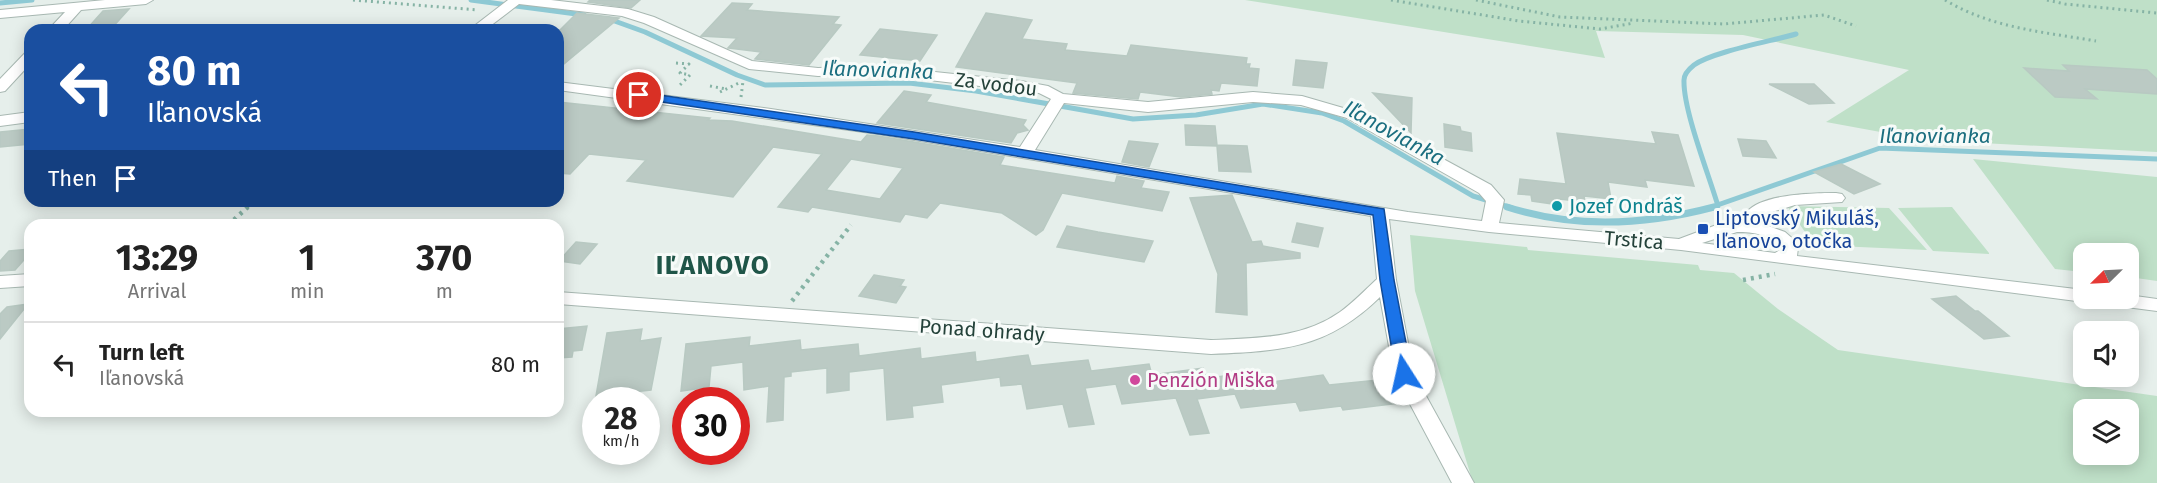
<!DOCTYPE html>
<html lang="en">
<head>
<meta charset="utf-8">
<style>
  body { margin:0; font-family:"Fira Sans",sans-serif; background:#f6f6f6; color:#222; height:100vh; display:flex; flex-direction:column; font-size:22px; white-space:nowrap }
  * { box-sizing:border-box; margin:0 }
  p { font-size:20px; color:#767676 }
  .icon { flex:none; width:33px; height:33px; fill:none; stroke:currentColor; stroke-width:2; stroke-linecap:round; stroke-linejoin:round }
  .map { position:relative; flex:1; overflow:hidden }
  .details { position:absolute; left:24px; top:219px; width:540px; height:198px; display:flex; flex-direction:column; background:#fff; border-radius:18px; box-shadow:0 3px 15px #0003 }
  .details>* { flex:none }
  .guide { position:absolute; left:24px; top:24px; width:540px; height:183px; border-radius:18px; box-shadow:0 3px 15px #0003; background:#1a4fa0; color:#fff; overflow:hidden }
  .needle { width:39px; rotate:246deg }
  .controls { position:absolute; left:2073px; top:243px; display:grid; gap:12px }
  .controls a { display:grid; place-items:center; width:66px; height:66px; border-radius:12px; background:#fff; box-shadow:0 3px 15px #0003; font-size:30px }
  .speed { position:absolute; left:582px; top:387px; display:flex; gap:12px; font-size:30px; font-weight:700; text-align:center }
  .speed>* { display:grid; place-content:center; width:78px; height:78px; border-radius:50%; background:#fff; box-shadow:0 3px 15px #0003; line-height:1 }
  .speed small { font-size:15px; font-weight:400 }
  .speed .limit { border:9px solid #d22; background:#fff; color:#111 }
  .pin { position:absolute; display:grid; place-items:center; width:51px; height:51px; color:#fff; margin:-26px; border:3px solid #fff; border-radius:50%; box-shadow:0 2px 6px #0007 }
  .me { position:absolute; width:66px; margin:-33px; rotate:350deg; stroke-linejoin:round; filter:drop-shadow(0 0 4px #0008) }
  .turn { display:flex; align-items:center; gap:21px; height:126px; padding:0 24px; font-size:27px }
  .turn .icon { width:78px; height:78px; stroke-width:2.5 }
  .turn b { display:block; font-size:42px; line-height:51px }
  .then { display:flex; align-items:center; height:57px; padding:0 24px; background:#0003; gap:12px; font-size:22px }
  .eta { display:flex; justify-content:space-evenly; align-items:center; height:102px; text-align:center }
  .eta b { font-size:36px; font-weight:700; line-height:42px }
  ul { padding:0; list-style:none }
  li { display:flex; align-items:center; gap:18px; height:84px; padding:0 24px; border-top:2px solid #e0e0e0 }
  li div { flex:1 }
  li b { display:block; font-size:22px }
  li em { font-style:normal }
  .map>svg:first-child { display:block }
</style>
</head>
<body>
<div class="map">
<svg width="2157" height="483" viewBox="0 0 2157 483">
  <rect width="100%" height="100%" fill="#e6efeb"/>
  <path fill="#bfe0c8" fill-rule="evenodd" d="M1245,0H2157V152L1924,140L1826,122L1909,70L1743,35L1596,31L1605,58Z
    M1973,159L2157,177V281L2129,277L2128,254H2084L2083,272L2055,269Z
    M1787,206L1889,208L1927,250L1814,245Z
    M1952,207L1989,253V254L1933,251L1898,208Z
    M1410,235L1527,247L1528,250L1698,265L1700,270L1734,273L1778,309L1838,350L2157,396V483H1473L1415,291ZM2084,410H2128V454H2084Z"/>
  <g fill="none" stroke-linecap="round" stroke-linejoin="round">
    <path stroke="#8ec9d4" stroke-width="5" d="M471,0L584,15
      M0,3L32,0
      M609,19L645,32L737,75L765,85L909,83L976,91L1133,119L1196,115L1263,104L1322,113L1344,121L1473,196L1512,208
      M1718,206C1709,175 1683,110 1684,80C1684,74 1689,69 1694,65C1712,52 1772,41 1796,34
      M1709,208L1880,148L2157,159"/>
    <path stroke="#8ec9d4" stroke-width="7" d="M1507,207C1575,229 1646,225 1714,207"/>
  </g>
  <path fill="#bbcac4" stroke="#b8c9c2" stroke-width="1.5" fill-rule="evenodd" d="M590,0H640L631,8L588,2Z
    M732,3L752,4L747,10L839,17L833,24L841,25L809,65L755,59L761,52L728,48L737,38L701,36Z
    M129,9L110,30H86L103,11Z
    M577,13L619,18L558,69V32Z
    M986,13L1032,20L1022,39L1067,44L1065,50L1127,56L1131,45L1247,58L1246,64H1250L1249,68L1259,69L1257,86L1221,83L1219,91L1211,90L1212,94L1181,97L1140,92L1138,99L1073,93L1077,83L956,67Z
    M880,29L937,35L920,61L860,55Z
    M1296,60L1327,63L1323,88L1293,85Z
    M2063,65L2147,70L2157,79V94L2085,89L2097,99L2055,97L2024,68L2069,71Z
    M1769,84H1814L1834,103L1809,104Z
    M904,91L931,95L926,102L1026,120L1023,125L1028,130L1017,133L1011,143L877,123Z
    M1373,93L1412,98L1411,133Z
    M558,102L710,118L708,120L732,121L861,142L867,135L878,136L1004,157L1000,165L1115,183L1117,176L1144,181L1141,188L1169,192L1162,211L1062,193L1043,230L1036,235L1002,213L940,203L927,218L905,214L900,222L812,207L808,212L778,207L822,154L773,147L733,197L627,181L646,160L589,154L570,174L558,173ZM851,159L903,168L880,199L826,190Z
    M1444,124L1460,127L1461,131L1471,133L1472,151L1445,147Z
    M1185,125L1215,126L1217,145L1247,146L1251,172L1219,171L1217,146L1186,145Z
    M30,129V144L0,147V132Z
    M1652,132L1678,135L1694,186L1645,180L1647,187L1608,182L1611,199L1584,196L1585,202L1559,199L1560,205L1532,201L1531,195L1518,194L1520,179L1566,184L1557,133L1656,144Z
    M1738,139L1766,141L1776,158L1743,156Z
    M1129,141L1158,144L1149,167L1122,162Z
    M1841,164L1880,184L1854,194L1814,172Z
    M1232,195L1252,242L1261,241L1263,246L1300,253V258L1246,263L1247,315L1216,312L1218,274L1190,198Z
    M1297,223L1323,228L1318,247L1292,242Z
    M1067,226L1098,232L1153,241L1144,262L1057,247Z
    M576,242L597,244L580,264L559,261Z
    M30,249V253L15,270L0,271V261L9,251Z
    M874,275L904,280L900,286L906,287L896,303L859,296Z
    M1956,296L1975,311H1978L2009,336L1984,339L1932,299Z
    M28,304L0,339V314L7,307Z
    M587,326L582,350L573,351L572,357L558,358V329Z
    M642,329L640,341L661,338L651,390L596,396L607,333Z
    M750,337L749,346L800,340L801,350L858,344L859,356L920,348L921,359L975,352L976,362L1028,355L1031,366L1088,360L1091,371L1149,364L1152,375L1203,368L1207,378L1259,372L1264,383L1323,375L1329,385L1388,379L1401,403L1343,410L1341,406L1300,411L1296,402L1241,408L1235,394L1197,399L1209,433L1190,435L1176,398L1122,404L1116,384L1085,388L1094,424L1069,427L1063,404L1027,409L1022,384L1001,386L1000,377L941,385L943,402L912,406L913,417L887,420L884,368L849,372V390L827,393V368L791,372V376L784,377L783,420L767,422L769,386L744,390L743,362L711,366L709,387L681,391L686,344Z"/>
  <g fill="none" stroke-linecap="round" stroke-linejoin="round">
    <g stroke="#a8b8b2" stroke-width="2">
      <path id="minor" d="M105,0H153L146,4L81,10L63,30H48L65,12L0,18V10Z
        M508,0H551L628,9L654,17L752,61L818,68L878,66L1021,81L1048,86L1063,94L1148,102L1253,92L1302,96L1357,112L1491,185L1504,200L1499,223L1679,239L1719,224L1748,221L1766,225L1785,232L1793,239L1798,248L1797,256L2084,290V298H2092L2084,302L1681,250L1489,232L1389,219L1396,280L1414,374L1474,483H1452L1394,374L1380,297C1327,349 1282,351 1211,354L558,304V292L1211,340C1255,338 1302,339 1340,312C1353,303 1365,290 1377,279L1371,216L878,134L558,90V82L771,109L1020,147L1051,99L1039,93L878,74L818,76L749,69L644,23L622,16L519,4L485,30H469ZM1253,102L1301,105L1347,118L1479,193L1486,201L1482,221L1408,212L1035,150L1064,103L1148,112ZM1737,232C1752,232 1774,234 1780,250L1775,253L1702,243Z
        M30,52V64L5,91L0,92V79L25,53Z
        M30,112V122L0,126V116Z
        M1836,193L1842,194L1845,198L1842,202L1795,205L1756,217L1750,216L1747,212C1761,194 1815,193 1836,193Z
        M30,274V286L0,288V276Z
        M2128,295L2157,299V311L2103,304L2096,302L2094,298H2128Z"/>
    </g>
    <path stroke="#86b3a5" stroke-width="3" stroke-dasharray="2 4" stroke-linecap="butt" d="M353,0L478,10
      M1391,0L1519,21L1600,29L1634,23
      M1476,0L1560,17L1724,24L1824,15L1856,26
      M1945,0C1991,28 2044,32 2096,41
      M2047,0L2065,4L2157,13
      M676,63L689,64L680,73L690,75L678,87
      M710,86L726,89
      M720,92L741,82
      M741,97L743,81
      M247,208L255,201"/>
    <path stroke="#86b3a5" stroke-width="4.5" stroke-dasharray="3 5" stroke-linecap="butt" d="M228,225L248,207
      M1743,280L1775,274
      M792,301L851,225"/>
    <use href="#minor" fill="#fff" fill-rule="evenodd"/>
  </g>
  <path fill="#1a73e8" stroke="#114b97" stroke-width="1.5" d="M639,92L914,132L1384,209L1394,280L1412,374L1409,378H1398L1396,374L1380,280L1373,215L914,139L635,98V93Z"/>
  <circle fill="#0f9aa8" stroke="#f7fbf9" stroke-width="2" cx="1557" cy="206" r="6"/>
  <rect fill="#1a4fb4" stroke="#f7fbf9" stroke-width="2" x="1697" y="223" width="12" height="12" rx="3"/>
  <circle fill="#d1479c" stroke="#f7fbf9" stroke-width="2" cx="1135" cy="380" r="6"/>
  <g text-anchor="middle" stroke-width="6" stroke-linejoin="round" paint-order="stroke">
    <g font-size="20" fill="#24423a" stroke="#f7fbf9">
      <text transform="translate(996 84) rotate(7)" y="7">Za vodou</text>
      <text transform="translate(1634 240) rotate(5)" y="7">Trstica</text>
      <text transform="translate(982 330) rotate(4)" y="7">Ponad ohrady</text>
    </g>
    <g font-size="20" fill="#0d838f" stroke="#f7fbf9" text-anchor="start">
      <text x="1569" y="213">Jozef Ondráš</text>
    </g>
    <g font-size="20" fill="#164399" stroke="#f7fbf9" text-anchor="start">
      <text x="1715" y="225">Liptovský Mikuláš,<tspan x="1715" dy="23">Iľanovo, otočka</tspan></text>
    </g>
    <g font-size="20" fill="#b23c85" stroke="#f7fbf9" text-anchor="start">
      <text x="1147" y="387">Penzión Miška</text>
    </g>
    <g font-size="21" font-style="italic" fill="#1c6f80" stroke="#f7fbf9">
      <text transform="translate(878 70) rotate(2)" y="7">Iľanovianka</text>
      <text transform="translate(1394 133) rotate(29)" y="7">Iľanovianka</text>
      <text x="1935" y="143">Iľanovianka</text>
    </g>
    <g font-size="26" font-weight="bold" letter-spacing="1.5" fill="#1f5548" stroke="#f7fbf9">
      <text x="713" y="274">IĽANOVO</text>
    </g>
  </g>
</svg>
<div class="controls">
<a><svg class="needle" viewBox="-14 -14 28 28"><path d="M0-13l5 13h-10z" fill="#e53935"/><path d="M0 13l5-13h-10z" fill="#767676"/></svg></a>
<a><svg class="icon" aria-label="sound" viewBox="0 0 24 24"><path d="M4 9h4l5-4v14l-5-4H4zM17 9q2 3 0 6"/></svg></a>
<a><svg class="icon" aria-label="layers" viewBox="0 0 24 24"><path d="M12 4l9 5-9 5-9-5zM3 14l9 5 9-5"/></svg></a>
</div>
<div class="speed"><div>28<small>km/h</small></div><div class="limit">30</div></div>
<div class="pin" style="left:639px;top:95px;background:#d93025"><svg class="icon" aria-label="arrive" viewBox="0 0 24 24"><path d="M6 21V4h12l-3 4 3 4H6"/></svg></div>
<svg class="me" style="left:1404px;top:374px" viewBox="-20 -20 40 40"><circle r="19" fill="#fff"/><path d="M0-13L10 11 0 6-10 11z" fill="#1a73e8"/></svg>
<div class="guide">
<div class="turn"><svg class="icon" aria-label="left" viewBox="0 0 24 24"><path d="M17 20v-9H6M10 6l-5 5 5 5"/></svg><div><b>80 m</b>Iľanovská</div></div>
<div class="then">Then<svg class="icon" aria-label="arrive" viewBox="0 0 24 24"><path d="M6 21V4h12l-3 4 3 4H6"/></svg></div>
</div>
<section class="details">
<div class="eta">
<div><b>13:29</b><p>Arrival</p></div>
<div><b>1</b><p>min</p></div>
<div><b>370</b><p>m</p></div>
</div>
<ul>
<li><svg class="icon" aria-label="left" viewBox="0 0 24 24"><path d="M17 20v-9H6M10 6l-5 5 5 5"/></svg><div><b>Turn left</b><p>Iľanovská</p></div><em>80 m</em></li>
</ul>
</section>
</div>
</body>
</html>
